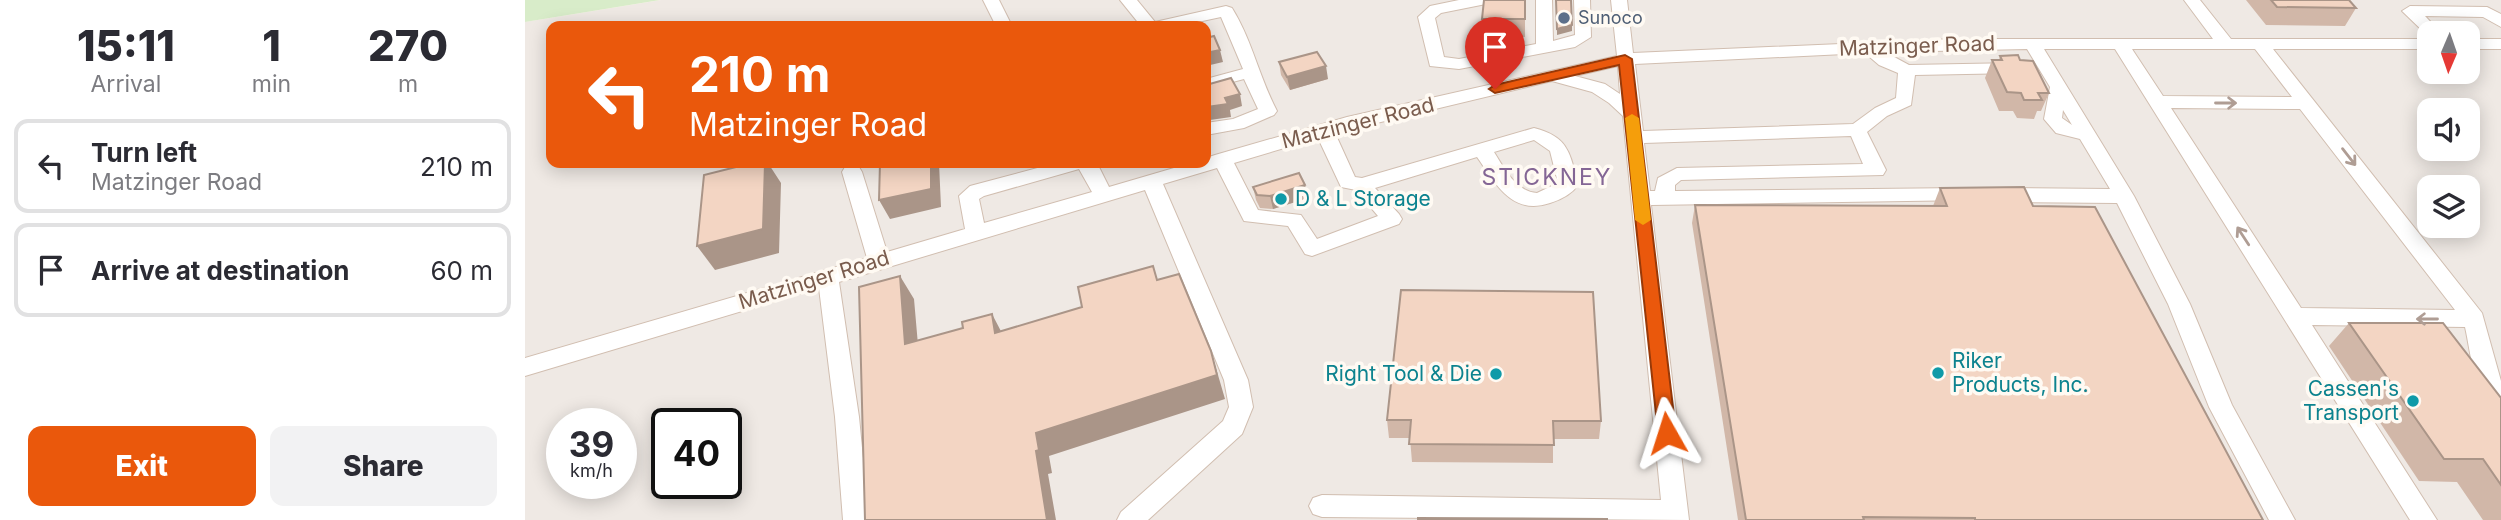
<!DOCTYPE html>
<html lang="en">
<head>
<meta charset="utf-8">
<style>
  body { margin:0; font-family:Inter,sans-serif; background:#f2f2f3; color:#2b2b33; height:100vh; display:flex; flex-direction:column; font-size:26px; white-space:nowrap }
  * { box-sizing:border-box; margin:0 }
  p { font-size:23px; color:#7c7c81 }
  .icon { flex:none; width:38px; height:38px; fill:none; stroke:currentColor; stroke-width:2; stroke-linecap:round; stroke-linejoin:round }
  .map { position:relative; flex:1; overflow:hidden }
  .drawer { display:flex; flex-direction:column; background:#fff; width:525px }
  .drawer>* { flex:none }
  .banner { position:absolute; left:21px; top:21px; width:665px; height:147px; border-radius:14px; box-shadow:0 4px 18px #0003; background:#ea580c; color:#fff; overflow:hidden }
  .needle { width:46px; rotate:182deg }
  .tools { position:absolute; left:1892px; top:21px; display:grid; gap:14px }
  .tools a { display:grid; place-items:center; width:63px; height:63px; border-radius:14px; background:#fff; box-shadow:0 4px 18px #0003; font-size:35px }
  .speed { position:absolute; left:21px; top:408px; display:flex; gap:14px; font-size:35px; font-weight:700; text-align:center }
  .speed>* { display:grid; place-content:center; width:91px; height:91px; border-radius:50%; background:#fff; box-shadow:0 4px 18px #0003; line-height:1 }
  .speed small { font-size:18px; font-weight:400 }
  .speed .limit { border:4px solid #111; border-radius:10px; background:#fff; color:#111 }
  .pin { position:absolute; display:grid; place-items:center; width:60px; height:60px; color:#fff; margin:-72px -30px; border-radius:50% 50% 50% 0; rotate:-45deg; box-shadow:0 0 7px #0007 }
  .pin .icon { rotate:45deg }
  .me { position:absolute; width:77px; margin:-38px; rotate:354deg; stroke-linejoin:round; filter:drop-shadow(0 0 5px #0008) }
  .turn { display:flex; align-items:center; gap:24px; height:147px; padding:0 28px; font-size:32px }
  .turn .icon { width:91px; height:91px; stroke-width:2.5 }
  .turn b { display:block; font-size:49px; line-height:60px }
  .eta { display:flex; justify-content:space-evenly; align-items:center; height:119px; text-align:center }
  .eta b { font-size:42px; font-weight:800; line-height:49px }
  .action { display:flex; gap:14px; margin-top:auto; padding:14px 28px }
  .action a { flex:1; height:80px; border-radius:14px; background:#ea580c; color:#fff; font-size:28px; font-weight:800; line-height:80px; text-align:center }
  .action a+a { background:#f2f2f3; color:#2b2b33 }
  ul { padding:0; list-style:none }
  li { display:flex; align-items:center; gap:21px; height:94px; margin:0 14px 10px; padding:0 14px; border:4px solid #e1e1e2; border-radius:14px }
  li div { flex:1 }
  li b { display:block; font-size:26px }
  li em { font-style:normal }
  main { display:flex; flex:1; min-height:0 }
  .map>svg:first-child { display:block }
</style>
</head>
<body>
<main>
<section class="drawer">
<div class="eta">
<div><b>15:11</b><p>Arrival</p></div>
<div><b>1</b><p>min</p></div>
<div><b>270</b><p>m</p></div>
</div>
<ul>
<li><svg class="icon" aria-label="left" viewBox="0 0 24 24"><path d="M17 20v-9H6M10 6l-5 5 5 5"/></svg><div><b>Turn left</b><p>Matzinger Road</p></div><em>210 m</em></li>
<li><svg class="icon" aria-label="arrive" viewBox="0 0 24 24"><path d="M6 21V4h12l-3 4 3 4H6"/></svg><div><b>Arrive at destination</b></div><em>60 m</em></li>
</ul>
<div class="action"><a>Exit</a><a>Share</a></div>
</section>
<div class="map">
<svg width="1976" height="520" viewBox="0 0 1976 520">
  <rect width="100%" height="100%" fill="#fdf6ec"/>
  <path fill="#efe9e4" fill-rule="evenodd" d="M136,0H1976V520H0V22ZM26,26H681V163H26ZM1904,33H1942V72H1904ZM1904,110H1942V149H1904ZM1904,187H1942V226H1904ZM37,424H96V483H37ZM142,424H201V483H142Z"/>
  <path fill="#d8ecc9" d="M0,0H135L0,22Z"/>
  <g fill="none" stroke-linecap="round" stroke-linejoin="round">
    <g stroke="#d1beb0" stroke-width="2">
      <path id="minor" d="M458,0H474L487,26H471Z
        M595,0H612L630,22L701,6L707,8C727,40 734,77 752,111L749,115L719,128L681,135V123L708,119L733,109L719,79L681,89V79L718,69L696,17L654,26H616Z
        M934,0H968L966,3L916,13L910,18L919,57L934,59L1011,44V0H1027L1028,41L1050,35L1049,0H1065L1066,37L1050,47L934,69L905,66L893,17L905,6Z
        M1086,0H1102L1108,53L1430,39H1688L1659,0H1675L1706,39H1904V49H1748L1957,313L1976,381V409C1948,399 1946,352 1940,327L1787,325L1912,520H1885L1590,49H1519L1609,196L1665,304L1707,405L1770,520H1744L1684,407L1643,304L1592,203L1475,202L1468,200L1465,195L1468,190L1475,188L1585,189L1555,139L1531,133L1519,119L1525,87L1502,49L1360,52L1384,65L1492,63L1501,68L1492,73L1390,75L1386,105L1362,116L1342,132L1361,170L1358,175L1156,180L1150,185V191L1439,188L1446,190L1449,195L1446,200L1126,205L1164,520L797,517L788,514L784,506L788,498L797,495L1136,500L1098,116L1084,103L1067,92L1027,81L810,133L830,177L837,178L1009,128C1044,137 1045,153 1053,185C1047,194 1035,200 1025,203C987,216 971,184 952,157L850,188L874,214L877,219L874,224L787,256L780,254L763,226L719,221L692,168L638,184L723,380L728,407L717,434L623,520H592L596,512L698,421L704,407L699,380L620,190L314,282L334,417L344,520H318L310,417L294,288L0,376V358L342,258L317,172L320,167H334L337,172L362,252L440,229L434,196L445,186L531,163H572L584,187L666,163H681V158L690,155L822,117L1092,56ZM1607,49H1730L1767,97L1638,96ZM1340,53L1354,65L1373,73L1371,98L1350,108L1328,124L1118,131L1110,64ZM1093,66L1095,94L1080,84L1050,76ZM1646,108L1775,109L1930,310L1776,308ZM1538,110L1547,125L1537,118ZM1326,136L1338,164L1152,168L1133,178L1130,191H1125L1119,143ZM793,138L816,187L831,190L853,216L792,239L776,215L733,210L709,163ZM1009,140L1025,151L1033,183L1012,193C991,192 979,168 969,152ZM554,169L567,192L459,223L454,199L459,196Z
        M1885,6L1962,7L1976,14V27L1958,17L1900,16L1916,33H1904V37L1877,11Z
        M1942,39H1976V49H1942Z"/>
    </g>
    <use href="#minor" fill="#fff" fill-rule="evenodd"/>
  </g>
  <path fill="#d1b7a8" d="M1000,0V37H958L957,19Z
    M1721,0H1824L1831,8L1820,26L1741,25Z
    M1475,56L1495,60L1524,93L1516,111H1512L1509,119L1492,118L1488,111H1474L1460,78L1467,60H1474Z
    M754,62L803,79L765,90L756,75Z
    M728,187L783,198L748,209L735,208L731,200Z
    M1415,188L1508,206L1738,520H1213L1167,223L1170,205L1408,206Z
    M1824,323L1976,398V520H1958L1932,482L1894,481L1804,346Z
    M862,420L1076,421L1074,439H1028V463L887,462L885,438H864Z"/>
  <path fill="#aa9588" d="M1047,25V31L1032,35V29Z
    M695,50L698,62L681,66V53Z
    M801,66L803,79L765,90L762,77Z
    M715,94L717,106L705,110L706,117L685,120L682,107L700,98Z
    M240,163H243L256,183L254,253L190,270L172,246Z
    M406,163H414L416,207L365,219L354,200Z
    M780,185L783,198L748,209L745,196Z
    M375,276L389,299L395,368L380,344Z
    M467,314L479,337L470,333Z
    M686,351L700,399L524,456L527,473L523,474L531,520H522L511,451V433Z"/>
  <path fill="#f3d5c3" stroke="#aa9588" stroke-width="2" d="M959,0H1000V19H957Z
    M1031,0H1046L1047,25L1032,29Z
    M1746,0H1824L1831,8L1752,7Z
    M689,36L695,50L681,53V38Z
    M792,52L801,66L762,77L754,62Z
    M1493,55L1495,60L1508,61L1524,93H1513L1517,100H1499L1496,93L1482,92L1467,60H1477L1475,56Z
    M706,78L715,94L700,98L703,104L682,107L681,105V85Z
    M227,163H240L238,229L172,246L179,175Z
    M355,163H406V189L354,200Z
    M774,173L780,185L745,196L732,195L728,187Z
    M1499,187L1508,206L1570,207L1738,520H1450V518L1338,517L1339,520H1221L1170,205L1422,206L1415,188Z
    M628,266L632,280L654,274L686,351L692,375L511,433L514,450L511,451L522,520H340L334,287L375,276L380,344L438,328L437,322L467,314L470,333L557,307L553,287Z
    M876,290L1068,292L1076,421H1028L1029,445L884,444L886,420H862Z
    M1824,323H1918L1976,398V485L1958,459H1919Z
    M893,518L1082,519V520H893Z"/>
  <defs><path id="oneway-shaft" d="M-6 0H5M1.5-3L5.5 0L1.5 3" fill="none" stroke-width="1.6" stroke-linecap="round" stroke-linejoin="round" transform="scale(1.75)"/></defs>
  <g stroke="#af9d94">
    <use href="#oneway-shaft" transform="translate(1701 103)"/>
    <use href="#oneway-shaft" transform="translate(1824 157) rotate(52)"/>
    <use href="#oneway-shaft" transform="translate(1718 236) rotate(-123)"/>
    <use href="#oneway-shaft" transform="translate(1902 319) rotate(-180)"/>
  </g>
  <path fill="#ea580c" stroke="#983908" stroke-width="2" d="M1100,55L1107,59L1151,433L1148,439L1142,441L1135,439L1133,433L1094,65L970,93L964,89L970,85Z"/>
  <path fill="#f59e0b" d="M1107,114L1114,118L1126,220L1118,225L1110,220L1100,118Z"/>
  <circle fill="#5c6f8a" stroke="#fffaf3" stroke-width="2.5" cx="1039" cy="18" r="7"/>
  <g fill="#0f9aa8" stroke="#fffaf3" stroke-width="2.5">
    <circle cx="756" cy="199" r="7"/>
    <circle cx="1413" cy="373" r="7"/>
    <circle cx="971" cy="374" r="7"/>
    <circle cx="1888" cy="401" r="7"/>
  </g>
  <g text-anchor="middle" stroke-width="7" stroke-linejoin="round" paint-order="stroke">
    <g font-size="18" fill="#4e5e75" stroke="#fffaf3" text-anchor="start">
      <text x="1053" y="24">Sunoco</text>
    </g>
    <g font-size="21" fill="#7a5c4d" stroke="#fffaf3">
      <text transform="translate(1392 46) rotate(-2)" y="7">Matzinger Road</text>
      <text transform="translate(833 123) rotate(-14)" y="7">Matzinger Road</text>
      <text transform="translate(289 280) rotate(-17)" y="7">Matzinger Road</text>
    </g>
    <g font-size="21" fill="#0d838f" stroke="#fffaf3" text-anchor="start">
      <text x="770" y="206">D &amp; L Storage</text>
      <text x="1427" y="368">Riker<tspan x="1427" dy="24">Products, Inc.</tspan></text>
      <text x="957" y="381" text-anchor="end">Right Tool &amp; Die</text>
      <text x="1874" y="396" text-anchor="end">Cassen's<tspan x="1874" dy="24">Transport</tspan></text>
    </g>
    <g font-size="23" letter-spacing="2" fill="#846695" stroke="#fffaf3">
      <text x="1022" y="185">STICKNEY</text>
    </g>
  </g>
</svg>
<div class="tools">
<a><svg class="needle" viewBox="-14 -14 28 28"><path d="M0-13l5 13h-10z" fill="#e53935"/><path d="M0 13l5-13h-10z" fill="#7c7c81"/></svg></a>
<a><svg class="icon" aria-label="sound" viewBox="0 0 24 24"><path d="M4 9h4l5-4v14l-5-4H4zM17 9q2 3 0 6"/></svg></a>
<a><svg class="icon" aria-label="layers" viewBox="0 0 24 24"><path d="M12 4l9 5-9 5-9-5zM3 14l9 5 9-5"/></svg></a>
</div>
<div class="speed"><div>39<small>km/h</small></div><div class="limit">40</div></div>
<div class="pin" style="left:970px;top:89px;background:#d93025"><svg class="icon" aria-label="arrive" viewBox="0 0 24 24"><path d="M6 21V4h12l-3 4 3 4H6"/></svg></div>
<svg class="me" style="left:1142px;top:433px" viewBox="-20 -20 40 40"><path d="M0-17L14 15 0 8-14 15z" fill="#ea580c" stroke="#fff" stroke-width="4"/></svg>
<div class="banner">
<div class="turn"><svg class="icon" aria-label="left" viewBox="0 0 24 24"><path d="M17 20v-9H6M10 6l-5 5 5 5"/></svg><div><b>210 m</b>Matzinger Road</div></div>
</div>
</div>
</main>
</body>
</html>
